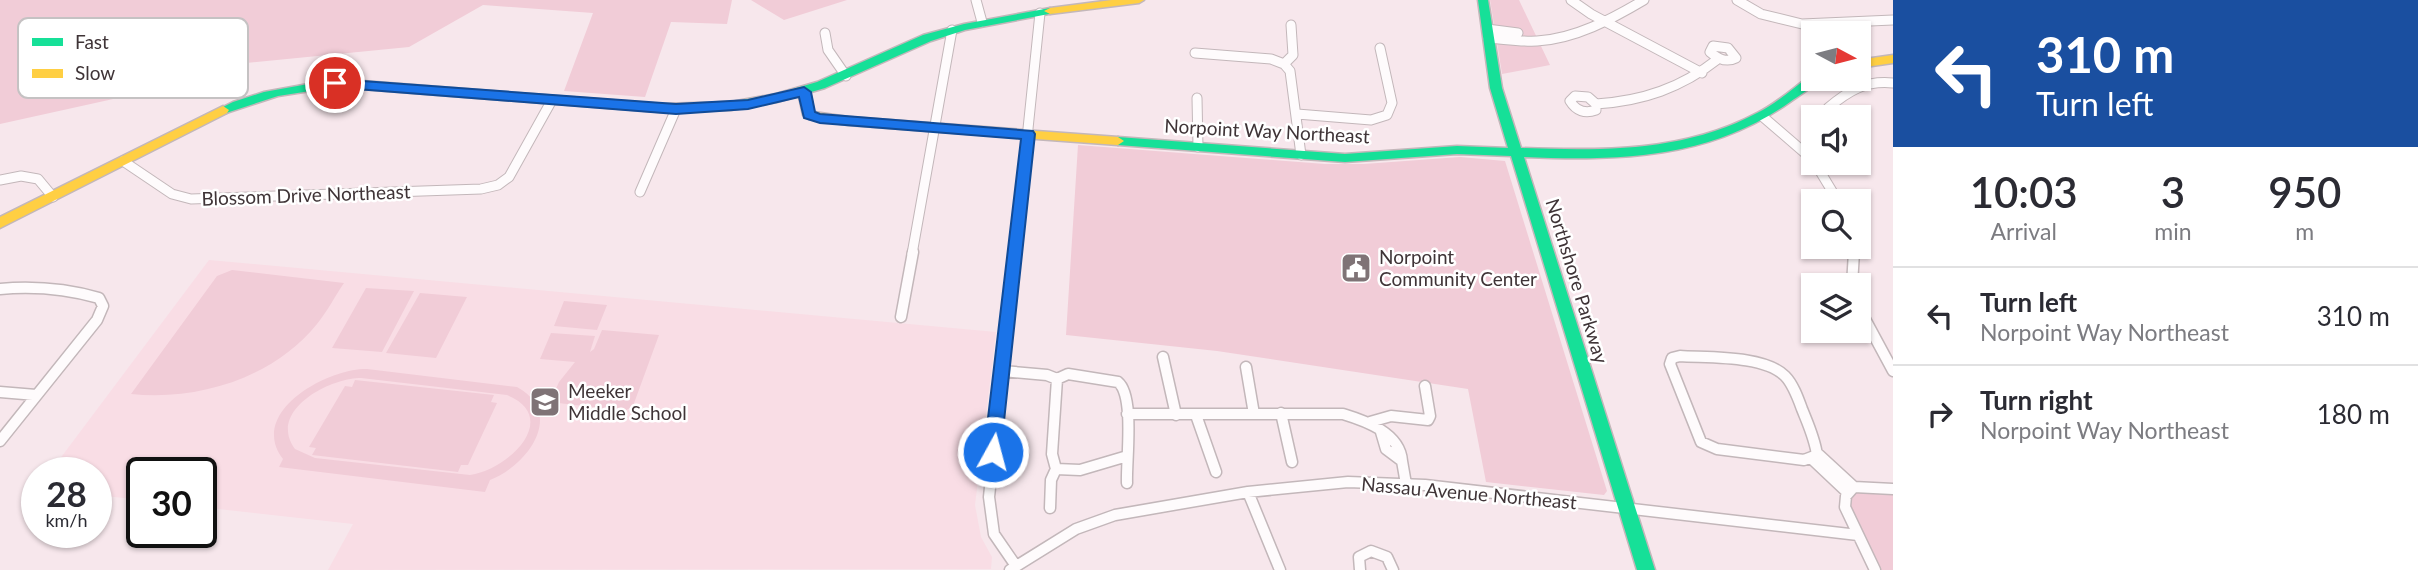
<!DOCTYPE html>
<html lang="en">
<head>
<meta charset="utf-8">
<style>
  body { margin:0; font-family:Lato,sans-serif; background:#f7f7f7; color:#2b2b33; height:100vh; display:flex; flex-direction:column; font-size:26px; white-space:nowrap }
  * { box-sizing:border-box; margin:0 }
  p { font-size:23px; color:#7c7c81 }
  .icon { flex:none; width:38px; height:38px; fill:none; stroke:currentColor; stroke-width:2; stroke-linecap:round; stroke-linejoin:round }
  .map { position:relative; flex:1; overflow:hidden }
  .sheet { display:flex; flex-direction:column; background:#fff; width:525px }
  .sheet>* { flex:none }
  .banner { background:#1a4fa0; color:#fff; overflow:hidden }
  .needle { width:46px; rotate:97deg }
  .controls { position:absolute; left:1801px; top:21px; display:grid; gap:14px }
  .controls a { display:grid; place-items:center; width:70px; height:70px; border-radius:0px; background:#fff; box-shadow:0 2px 5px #0004; font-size:35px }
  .speed { position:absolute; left:21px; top:457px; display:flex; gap:14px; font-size:35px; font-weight:700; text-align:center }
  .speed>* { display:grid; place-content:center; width:91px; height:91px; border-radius:50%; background:#fff; box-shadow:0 2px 5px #0004; line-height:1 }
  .speed small { font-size:18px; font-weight:400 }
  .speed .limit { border:4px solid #111; border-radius:10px; background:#fff; color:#111 }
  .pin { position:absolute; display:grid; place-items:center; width:60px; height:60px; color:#fff; margin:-30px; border:4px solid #fff; border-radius:50%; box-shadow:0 2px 7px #0007 }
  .me { position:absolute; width:77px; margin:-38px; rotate:7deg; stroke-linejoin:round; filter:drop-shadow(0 0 5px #0008) }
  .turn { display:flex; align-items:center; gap:24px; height:147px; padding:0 28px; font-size:32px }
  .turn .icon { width:91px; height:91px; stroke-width:2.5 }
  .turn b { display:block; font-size:49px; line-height:60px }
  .eta { display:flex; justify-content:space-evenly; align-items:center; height:119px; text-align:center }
  .eta b { font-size:42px; font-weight:600; line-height:49px }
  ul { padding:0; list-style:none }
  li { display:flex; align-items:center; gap:21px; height:98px; padding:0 28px; border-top:2px solid #e1e1e2 }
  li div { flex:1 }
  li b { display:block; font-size:26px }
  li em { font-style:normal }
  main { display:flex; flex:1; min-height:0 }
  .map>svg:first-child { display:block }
</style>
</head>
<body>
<main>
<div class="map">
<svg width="1893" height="570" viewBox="0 0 1893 570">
  <rect width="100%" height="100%" fill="#f7e7ec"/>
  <path fill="#f9dde5" d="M209,260L996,332L975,505L981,537L992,557L991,569L328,570L353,524L201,507V472H142V500L96,495V472H50Z"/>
  <path fill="#f1ccd7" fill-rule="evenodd" d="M0,0H732L727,24L671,22L645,97L564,91L593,13L483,5L409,47L195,68L154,90L0,124Z
    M751,0H847L784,20Z
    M1490,0H1519L1550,65L1502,74Z
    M1078,145L1325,164H1364L1460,157L1505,161L1607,491L1604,495L1486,482L1468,389L1217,351L1066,335Z
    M232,270L344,283C335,296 327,312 317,324C273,378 199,401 131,394L217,276Z
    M366,288L414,291L382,352L332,348Z
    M420,293L467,297L436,358L386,353Z
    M564,301L607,305L597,330L554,326Z
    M602,330L659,335L633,406L625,411L550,402L559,382L575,362L540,359L551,333L595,336L590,352L594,349Z
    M367,369L517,387C566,414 527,466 490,480L485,492L279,467L283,459C247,412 328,368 367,369ZM361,378L507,395C561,417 510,469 470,475L315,458L295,449C267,411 329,378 361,378Z
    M355,380L494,395L491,402L497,403L468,465H461L458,472L312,455L316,448L309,447L345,386L352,387Z
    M1893,489V570H1875L1845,502L1847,492Z"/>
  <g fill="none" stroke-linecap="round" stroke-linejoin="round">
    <g stroke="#c3b7ba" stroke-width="11">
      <path id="street-far1" d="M976,0L982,22
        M1571,0L1591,14L1702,73
        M1737,0L1761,14L1802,24L1893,20
        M1487,29L1518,33
        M825,33L828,50L846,76
        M1488,38C1504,39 1521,42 1537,41C1575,39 1612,19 1644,0
        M1713,46L1728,48L1736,58C1726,63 1718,59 1710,52Z
        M1195,53L1271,59L1284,64
        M1284,64L1290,71L1301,155
        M1284,64L1293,55L1291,25
        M1575,96L1588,97L1596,104V110C1585,114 1576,111 1570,101Z
        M1197,98L1198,147
        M1596,104C1643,101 1681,88 1718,59
        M1297,114L1371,120L1387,115L1392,103L1380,48
        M1762,116L1813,160
        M1827,117L1828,108C1848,91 1866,80 1893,83
        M123,161L172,194L191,199L481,189L498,185L509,177L552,100
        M1815,163L1838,201
        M0,180L21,176L38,179L53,197
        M640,192L676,109
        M912,254L952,30
        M1015,254L1040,13
        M1854,254V247"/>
    </g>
    <g stroke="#c3b7ba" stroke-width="13">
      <path id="street" d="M1015,252L989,497L994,534L1016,566
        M1852,285L1854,252
        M0,289C33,286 67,289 99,298L103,306L97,320L0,441
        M1858,306L1893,371
        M901,317L913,252
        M1680,356C1708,358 1764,355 1785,376C1793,384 1798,398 1802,409C1808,424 1815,439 1817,455L1804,460L1717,449L1701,442L1670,364L1672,358Z
        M1163,357L1176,415
        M1246,367L1254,414
        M1003,371L1047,375L1057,379
        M1057,379L1068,374L1118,382C1135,396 1126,461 1127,483
        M1057,379L1052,454L1056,469L1080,470L1124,457
        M0,392L36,395
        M1281,413L1292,462
        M1127,414H1343C1366,421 1400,433 1402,461L1386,449L1381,432
        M1196,415L1216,472
        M1370,422L1391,416L1428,420L1430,416L1425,386
        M1817,453L1854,487
        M1812,459L1847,492
        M1402,461L1406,484
        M1248,492L1280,570
        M1050,508L1051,480L1056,469
        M1010,570L1076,529L1115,515L1248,492L1348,482L1425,485L1858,535
        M1360,570L1359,557L1371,551L1387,557L1393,570
        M1875,570L1845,507L1846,496L1854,487L1893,489"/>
    </g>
    <g stroke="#c3b7ba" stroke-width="3">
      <path id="fast" d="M1478,0H1488L1502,88L1521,148C1602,151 1684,152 1757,113C1776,104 1793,88 1810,76L1820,79C1812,88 1800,95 1790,102C1710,159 1619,161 1524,157L1655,570H1637L1511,156L1457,154L1345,162L1118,145L1112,141L1118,137L1345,154L1457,146L1508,148L1490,88Z
        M1050,8L1056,11L1054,13L965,30L931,41L825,88L777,102L731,110L661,112L336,87L278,96L223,114L217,110L233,102L264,92L336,79L661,104L731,102L776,94L817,82L923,35L964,24Z"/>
    </g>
    <g stroke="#c3b7ba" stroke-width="3">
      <path id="slow" d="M1112,0H1144L1139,3L1050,14L1044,11L1050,8Z
        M1893,55V63L1858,68V60Z
        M804,88L810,92L814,112L848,117L1118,137L1124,141L1118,145L848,125L809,119L803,115L798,92Z
        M223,106L229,110L227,113L0,228V217Z"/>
    </g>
    <use href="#street-far1" stroke="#fefbfc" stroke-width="9"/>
    <use href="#street" stroke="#fefbfc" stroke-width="10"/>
    <use href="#fast" fill="#16e098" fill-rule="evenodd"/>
    <use href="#slow" fill="#ffcf43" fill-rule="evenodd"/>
  </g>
  <path fill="#1a73e8" stroke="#114b97" stroke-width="2" d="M335,79L676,104L748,100L804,87L811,92L815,112L820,114L1033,131L1035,134L1000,458L993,460L987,458L984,452L1021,139L820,123L804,118L799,97L748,109L676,114L331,87L329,83Z"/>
  <defs>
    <g id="civic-square" transform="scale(1.575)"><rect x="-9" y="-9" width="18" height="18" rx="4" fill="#7f7376" stroke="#fff"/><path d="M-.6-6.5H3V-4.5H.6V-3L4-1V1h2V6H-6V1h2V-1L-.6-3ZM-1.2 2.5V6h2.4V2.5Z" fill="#fff"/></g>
    <g id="school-square" transform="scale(1.575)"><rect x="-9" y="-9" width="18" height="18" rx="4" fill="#7f7376" stroke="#fff"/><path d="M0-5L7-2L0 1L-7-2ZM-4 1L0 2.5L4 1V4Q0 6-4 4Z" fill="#fff"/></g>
  </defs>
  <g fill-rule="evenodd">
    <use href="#civic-square" x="1356" y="268"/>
    <use href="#school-square" x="545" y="402"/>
  </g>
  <g text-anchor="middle" stroke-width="5" stroke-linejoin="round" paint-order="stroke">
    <g font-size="19" fill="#3f3437" stroke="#fff">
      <text transform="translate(1267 131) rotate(3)" y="7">Norpoint Way Northeast</text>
      <text transform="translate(306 195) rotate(-2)" y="7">Blossom Drive Northeast</text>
      <text transform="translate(1577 281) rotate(73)" y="7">Northshore Parkway</text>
      <text transform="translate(1469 493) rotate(5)" y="7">Nassau Avenue Northeast</text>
    </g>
    <g font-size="19" fill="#3f3437" stroke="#fff" text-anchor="start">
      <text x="1379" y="264">Norpoint<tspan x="1379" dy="22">Community Center</tspan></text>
      <text x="568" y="398">Meeker<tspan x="568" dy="22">Middle School</tspan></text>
    </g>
  </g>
  <rect x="18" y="18" width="230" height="80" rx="10" fill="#fff" stroke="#c5c2c3" stroke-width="2"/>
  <rect x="32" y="38" width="31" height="8" fill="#16e098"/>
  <rect x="32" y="69" width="31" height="9" fill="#ffcf43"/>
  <g font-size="19" fill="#3f3437">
    <text x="75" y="49">Fast</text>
    <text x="75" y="80">Slow</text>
  </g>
</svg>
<div class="controls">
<a><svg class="needle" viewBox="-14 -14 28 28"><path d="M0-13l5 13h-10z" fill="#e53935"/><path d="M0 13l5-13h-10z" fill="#7c7c81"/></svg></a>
<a><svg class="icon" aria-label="sound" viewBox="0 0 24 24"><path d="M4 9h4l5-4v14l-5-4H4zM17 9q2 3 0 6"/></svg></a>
<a><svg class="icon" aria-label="search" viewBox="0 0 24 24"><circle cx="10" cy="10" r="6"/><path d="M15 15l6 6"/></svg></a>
<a><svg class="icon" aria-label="layers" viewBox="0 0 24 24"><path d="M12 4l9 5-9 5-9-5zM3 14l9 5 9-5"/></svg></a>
</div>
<div class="speed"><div>28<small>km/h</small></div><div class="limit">30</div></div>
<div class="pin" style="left:335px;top:83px;background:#d93025"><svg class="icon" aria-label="arrive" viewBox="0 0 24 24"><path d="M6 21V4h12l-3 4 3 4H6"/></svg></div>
<svg class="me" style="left:993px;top:452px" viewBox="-20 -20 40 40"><circle r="17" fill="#1a73e8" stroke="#fff" stroke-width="3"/><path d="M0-11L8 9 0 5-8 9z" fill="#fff"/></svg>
</div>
<section class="sheet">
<div class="banner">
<div class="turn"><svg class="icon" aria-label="left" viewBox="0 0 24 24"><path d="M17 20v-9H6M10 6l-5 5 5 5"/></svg><div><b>310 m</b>Turn left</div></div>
</div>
<div class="eta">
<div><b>10:03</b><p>Arrival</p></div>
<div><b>3</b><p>min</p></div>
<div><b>950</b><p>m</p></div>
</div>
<ul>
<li><svg class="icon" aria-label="left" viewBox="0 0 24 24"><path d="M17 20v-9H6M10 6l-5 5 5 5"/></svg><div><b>Turn left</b><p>Norpoint Way Northeast</p></div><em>310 m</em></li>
<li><svg class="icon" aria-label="right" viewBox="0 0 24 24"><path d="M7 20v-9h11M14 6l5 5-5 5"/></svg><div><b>Turn right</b><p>Norpoint Way Northeast</p></div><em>180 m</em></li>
</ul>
</section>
</main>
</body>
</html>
